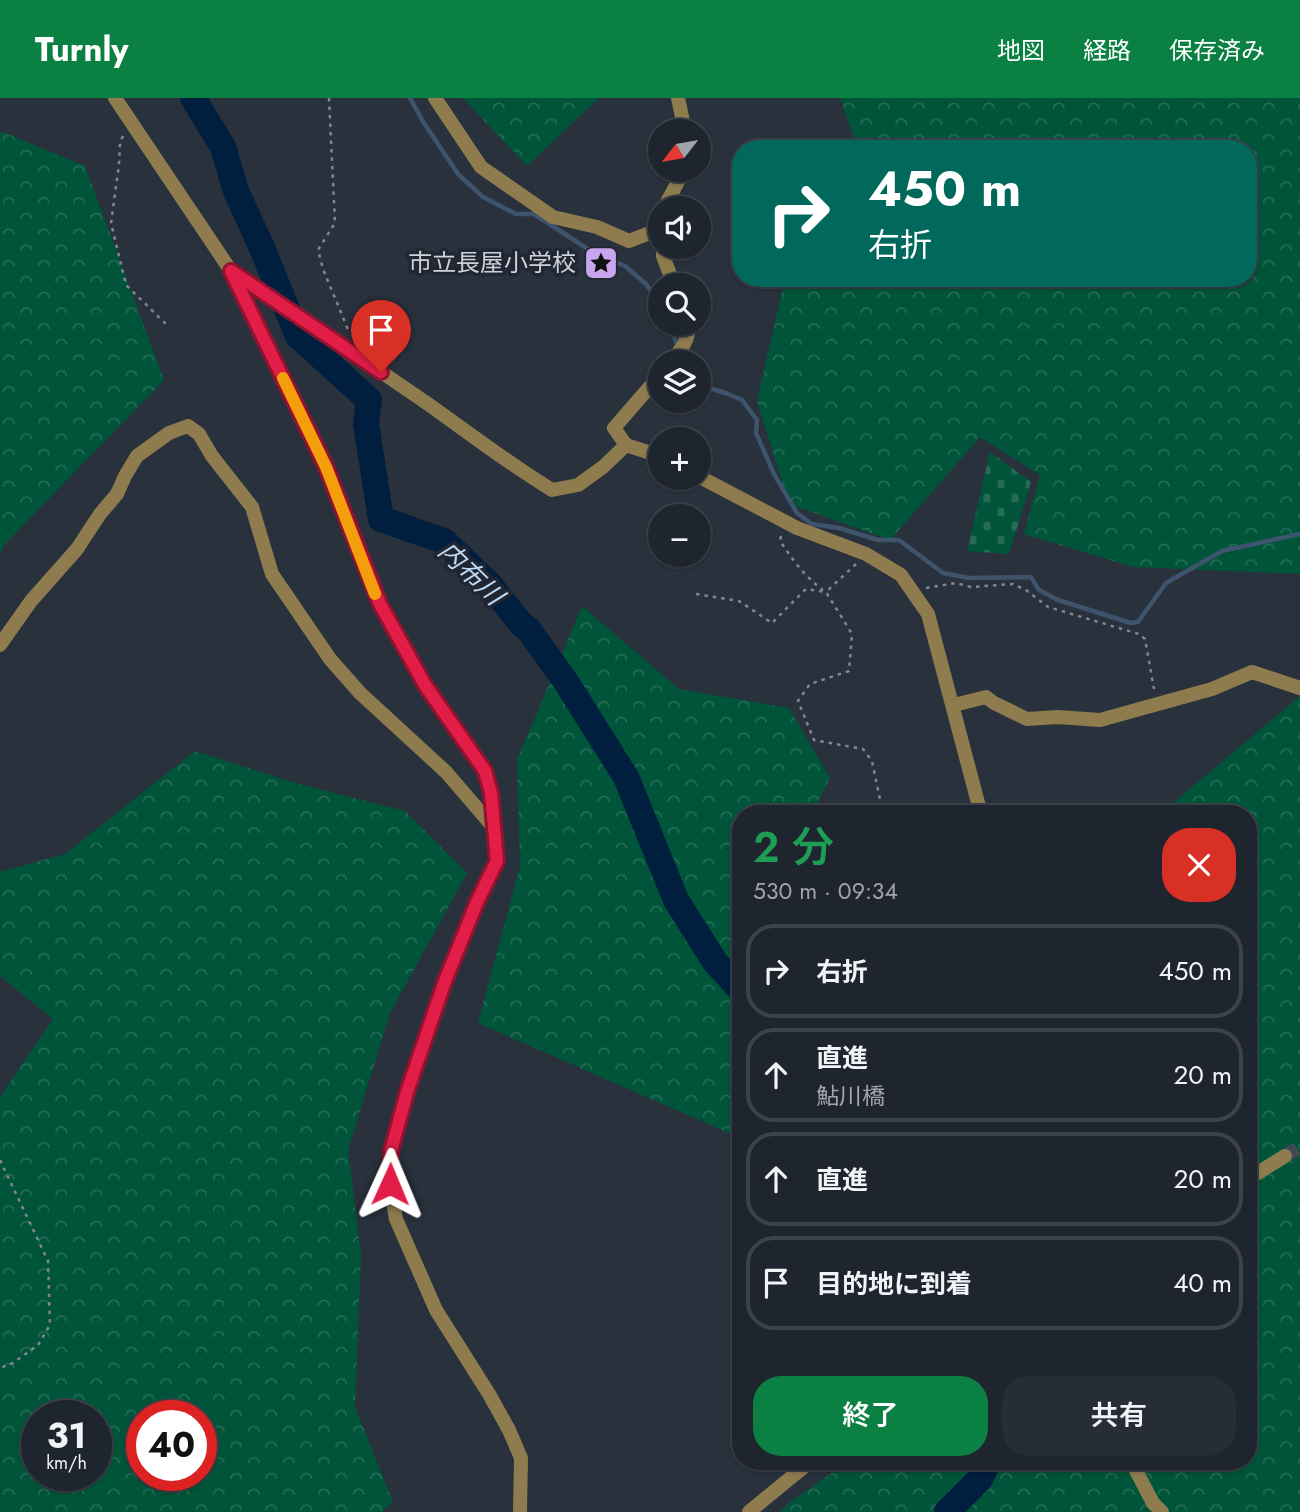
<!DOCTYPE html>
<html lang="ja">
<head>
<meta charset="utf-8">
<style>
  body { margin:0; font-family:Jost,"Noto Sans JP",sans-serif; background:#272d36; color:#f1f3f6; height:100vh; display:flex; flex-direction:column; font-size:26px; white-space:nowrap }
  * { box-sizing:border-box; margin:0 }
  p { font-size:23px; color:#a1a5aa }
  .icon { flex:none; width:38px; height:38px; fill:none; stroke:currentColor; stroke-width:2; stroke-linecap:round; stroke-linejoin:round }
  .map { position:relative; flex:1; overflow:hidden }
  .panel { position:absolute; left:732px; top:707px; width:525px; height:665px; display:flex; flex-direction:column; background:#1f252e; border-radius:28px; box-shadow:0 2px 5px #0004,0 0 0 2px #3c424a }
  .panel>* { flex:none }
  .banner { position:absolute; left:732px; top:42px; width:525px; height:147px; border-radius:28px; box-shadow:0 2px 5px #0004,0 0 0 2px #3c424a; background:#00695c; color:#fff; overflow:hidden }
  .needle { width:46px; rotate:239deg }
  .tools { position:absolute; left:648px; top:21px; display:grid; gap:14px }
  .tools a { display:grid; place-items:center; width:63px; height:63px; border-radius:50%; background:#1f252e; box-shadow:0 2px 5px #0004,0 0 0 2px #3c424a; font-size:35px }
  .speed { position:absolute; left:21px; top:1302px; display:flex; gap:14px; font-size:35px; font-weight:700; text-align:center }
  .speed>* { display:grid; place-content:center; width:91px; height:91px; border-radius:50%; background:#1f252e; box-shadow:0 2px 5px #0004,0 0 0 2px #3c424a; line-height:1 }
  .speed small { font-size:18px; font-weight:400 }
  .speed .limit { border:10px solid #d22; background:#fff; color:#111 }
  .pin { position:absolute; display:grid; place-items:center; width:60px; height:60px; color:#fff; margin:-72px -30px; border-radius:50% 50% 50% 0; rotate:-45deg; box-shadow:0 0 7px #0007 }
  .pin .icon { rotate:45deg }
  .me { position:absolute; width:77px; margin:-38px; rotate:1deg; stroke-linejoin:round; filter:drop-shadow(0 0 5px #0008) }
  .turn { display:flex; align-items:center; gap:24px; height:147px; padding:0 21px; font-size:32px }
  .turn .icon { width:91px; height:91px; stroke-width:2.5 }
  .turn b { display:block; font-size:49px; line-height:60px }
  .round { display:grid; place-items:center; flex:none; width:74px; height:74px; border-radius:28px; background:#272d36 }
  .overview { display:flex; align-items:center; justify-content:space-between; height:119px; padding:0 21px }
  h1 { font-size:42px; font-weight:600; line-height:52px; color:#1e9e55 }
  .primary-button { display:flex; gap:14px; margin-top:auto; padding:14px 21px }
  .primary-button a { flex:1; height:80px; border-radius:28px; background:#0b8043; color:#fff; font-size:28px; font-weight:600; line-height:80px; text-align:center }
  .primary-button a+a { background:#272d36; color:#f1f3f6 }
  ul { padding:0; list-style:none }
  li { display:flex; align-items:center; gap:21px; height:94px; margin:0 14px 10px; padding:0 7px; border:4px solid #3c424a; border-radius:28px }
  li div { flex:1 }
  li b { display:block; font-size:26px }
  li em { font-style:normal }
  header { display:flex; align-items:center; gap:42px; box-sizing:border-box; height:98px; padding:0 35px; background:#0b8043; color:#fff }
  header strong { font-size:33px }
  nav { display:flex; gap:38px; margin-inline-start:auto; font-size:24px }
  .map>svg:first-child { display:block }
</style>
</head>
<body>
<header>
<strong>Turnly</strong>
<nav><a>地図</a><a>経路</a><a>保存済み</a></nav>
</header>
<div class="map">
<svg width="1300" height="1414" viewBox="0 0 1300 1414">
  <defs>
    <pattern id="forest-crowns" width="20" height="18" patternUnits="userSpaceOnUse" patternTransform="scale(1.75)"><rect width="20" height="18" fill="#005439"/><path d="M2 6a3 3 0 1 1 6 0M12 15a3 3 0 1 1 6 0" fill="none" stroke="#246c55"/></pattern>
    <pattern id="cemetery-stones" width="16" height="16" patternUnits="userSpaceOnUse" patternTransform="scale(1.75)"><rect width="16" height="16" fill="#005439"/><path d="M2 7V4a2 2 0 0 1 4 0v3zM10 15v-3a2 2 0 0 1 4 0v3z" fill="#246c55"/></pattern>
  </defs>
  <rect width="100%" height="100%" fill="#29313d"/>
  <path fill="url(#forest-crowns)" fill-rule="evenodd" d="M463,0H599L527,68Z
    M840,0H1300V476L1133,469L1024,436L1040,377L980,339L890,442L789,406L757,303L785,180H1248V51H846L855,42Z
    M0,33L85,68L164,282L4,447L0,455Z
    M582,508L679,591L789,610L830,680L812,716H740V1040L478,925L520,768L517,662Z
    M1300,598V1414H780L790,1404L849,1363H1248V716H1160Z
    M195,653L295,685L405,713L467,775L390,915L348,1052L361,1156L355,1309L393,1404L382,1414H0V999L53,921L0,878V774L65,756ZM37,1318H96V1377H37ZM142,1318H201V1377H142Z"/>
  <path fill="url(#cemetery-stones)" d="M990,354L1031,384L1009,456L967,453Z"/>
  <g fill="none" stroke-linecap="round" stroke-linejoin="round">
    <path stroke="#3e546d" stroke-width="4.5" d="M410,0L424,25L458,76L483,99L516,116H534L594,155L625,168L646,186L660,206
      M669,226L684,264
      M698,283L703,288L728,296L742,302L757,322L756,335L774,376L797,415L812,426L839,430L878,442H899L943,475L969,480L1031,479L1039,492L1058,502L1131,525L1138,524L1166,485L1222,453L1300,436"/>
    <path stroke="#001e3e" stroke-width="26" d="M193,0L223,49L236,93L262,150L298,238L369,302L366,326L381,421L444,443L490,487L522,527L528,531L566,584L626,679L676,802L715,864L740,891
      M947,1414L980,1381L989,1363"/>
    <path stroke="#424955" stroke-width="14" stroke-dasharray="14 7" stroke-linecap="butt" d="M1285,1058L1300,1049"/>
    <path stroke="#808790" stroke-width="2.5" stroke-dasharray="3.5 5" stroke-linecap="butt" d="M329,0L335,125L318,152L323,171L349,234
      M123,38L120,44L119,67L111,125L126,187L168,228
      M781,438L780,443C793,462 805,479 823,492
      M856,466L826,494L852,536L849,573L810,586L798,603L814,642L863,651L872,663L883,716
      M926,490L956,485L971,489L1013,486L1026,492L1048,509L1139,536L1145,541L1154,591
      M696,496L739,503L772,525L806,491L826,494
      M0,1062L48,1163L50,1227L38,1247L13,1265L0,1270"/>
    <path stroke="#8e7c4e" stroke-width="14" d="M435,0L481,69L553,119L597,129L629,143L660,131
      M678,0L685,33
      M664,110L684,72
      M663,149V158L674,187
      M670,264C679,254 692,240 687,226
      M626,347L614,330L660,277
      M0,547L31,503L77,451L100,416L117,396L125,378L137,358L169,335L188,328L199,336L212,358L252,409L272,476L330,561L360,595L446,674L495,731
      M954,607L986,599L994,605L1027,621L1057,619L1100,622L1212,591L1252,574L1300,590
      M1131,1363L1153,1405L1162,1414"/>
    <path stroke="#8e7c4e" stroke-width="14" d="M115,0L231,173L326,369L380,506L425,587L485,673L491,695L497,763L477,804L445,883L407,994L391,1053L390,1086L396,1121L436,1212L489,1296L509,1332L521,1360L520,1414
      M232,174C297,218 363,261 428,306C469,335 509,366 552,392L578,387L603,369L626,347L660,358
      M698,378L797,430L866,456L901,477L928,516L981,716
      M1248,1081L1285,1058
      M749,1414L811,1363"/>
  </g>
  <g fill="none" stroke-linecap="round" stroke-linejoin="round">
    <g stroke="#92132f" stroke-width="18">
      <path id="route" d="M381,274L231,173L326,369L380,506L425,587L485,673L491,695L497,763L477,804L445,883L407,994L391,1053L390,1086"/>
    </g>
    <use href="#route" stroke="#e11d48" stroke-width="12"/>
    <path stroke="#f59e0b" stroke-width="12" d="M283,280L326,369L375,496"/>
  </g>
  <defs>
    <g id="sight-square" transform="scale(1.75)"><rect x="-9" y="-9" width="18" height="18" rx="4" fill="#c7a6ef" stroke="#202733"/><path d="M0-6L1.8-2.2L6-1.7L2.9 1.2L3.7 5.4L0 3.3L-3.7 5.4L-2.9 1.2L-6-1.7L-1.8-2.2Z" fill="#111"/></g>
  </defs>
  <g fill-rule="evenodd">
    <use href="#sight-square" x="601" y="165"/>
  </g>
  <g text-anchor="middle" stroke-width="7" stroke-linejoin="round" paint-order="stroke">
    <g font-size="24" fill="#cdd2da" stroke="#202733" text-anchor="end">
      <text x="576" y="173">市立長屋小学校</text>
    </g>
    <g font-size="26" font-style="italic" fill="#bfd9f5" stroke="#202733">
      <text transform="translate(471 475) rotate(44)" y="9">内布川</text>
    </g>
  </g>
</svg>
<div class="tools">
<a><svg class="needle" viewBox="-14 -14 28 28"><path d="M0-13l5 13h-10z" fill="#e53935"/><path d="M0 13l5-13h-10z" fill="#a1a5aa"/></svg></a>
<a><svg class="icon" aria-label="sound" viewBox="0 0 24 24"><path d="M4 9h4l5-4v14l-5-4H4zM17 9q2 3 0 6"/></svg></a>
<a><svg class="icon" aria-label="search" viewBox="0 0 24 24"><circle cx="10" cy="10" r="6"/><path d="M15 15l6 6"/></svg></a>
<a><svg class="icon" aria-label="layers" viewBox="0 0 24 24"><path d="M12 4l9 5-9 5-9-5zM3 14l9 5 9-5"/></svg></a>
<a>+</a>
<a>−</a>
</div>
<div class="speed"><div>31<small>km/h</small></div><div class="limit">40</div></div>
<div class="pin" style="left:381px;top:274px;background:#d93025"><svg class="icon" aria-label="arrive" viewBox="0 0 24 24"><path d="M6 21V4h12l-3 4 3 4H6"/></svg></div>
<svg class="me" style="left:390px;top:1086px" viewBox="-20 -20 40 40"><path d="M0-17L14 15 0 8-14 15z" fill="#e11d48" stroke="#fff" stroke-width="4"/></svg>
<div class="banner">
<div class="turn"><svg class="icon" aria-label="right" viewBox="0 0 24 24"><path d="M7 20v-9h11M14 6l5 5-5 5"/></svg><div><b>450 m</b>右折</div></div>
</div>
<section class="panel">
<div class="overview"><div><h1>2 分</h1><p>530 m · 09:34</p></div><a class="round" style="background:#d93025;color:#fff"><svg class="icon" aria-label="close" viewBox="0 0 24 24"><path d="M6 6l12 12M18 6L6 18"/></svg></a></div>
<ul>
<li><svg class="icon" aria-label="right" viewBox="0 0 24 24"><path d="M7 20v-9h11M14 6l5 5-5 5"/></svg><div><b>右折</b></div><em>450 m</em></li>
<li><svg class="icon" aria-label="ahead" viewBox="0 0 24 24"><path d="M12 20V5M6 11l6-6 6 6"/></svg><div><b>直進</b><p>鮎川橋</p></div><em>20 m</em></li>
<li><svg class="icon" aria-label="ahead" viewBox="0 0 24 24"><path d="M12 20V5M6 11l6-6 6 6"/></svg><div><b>直進</b></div><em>20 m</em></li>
<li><svg class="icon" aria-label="arrive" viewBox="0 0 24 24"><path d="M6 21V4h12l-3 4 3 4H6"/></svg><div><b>目的地に到着</b></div><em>40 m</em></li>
</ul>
<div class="primary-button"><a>終了</a><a>共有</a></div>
</section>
</div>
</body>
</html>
